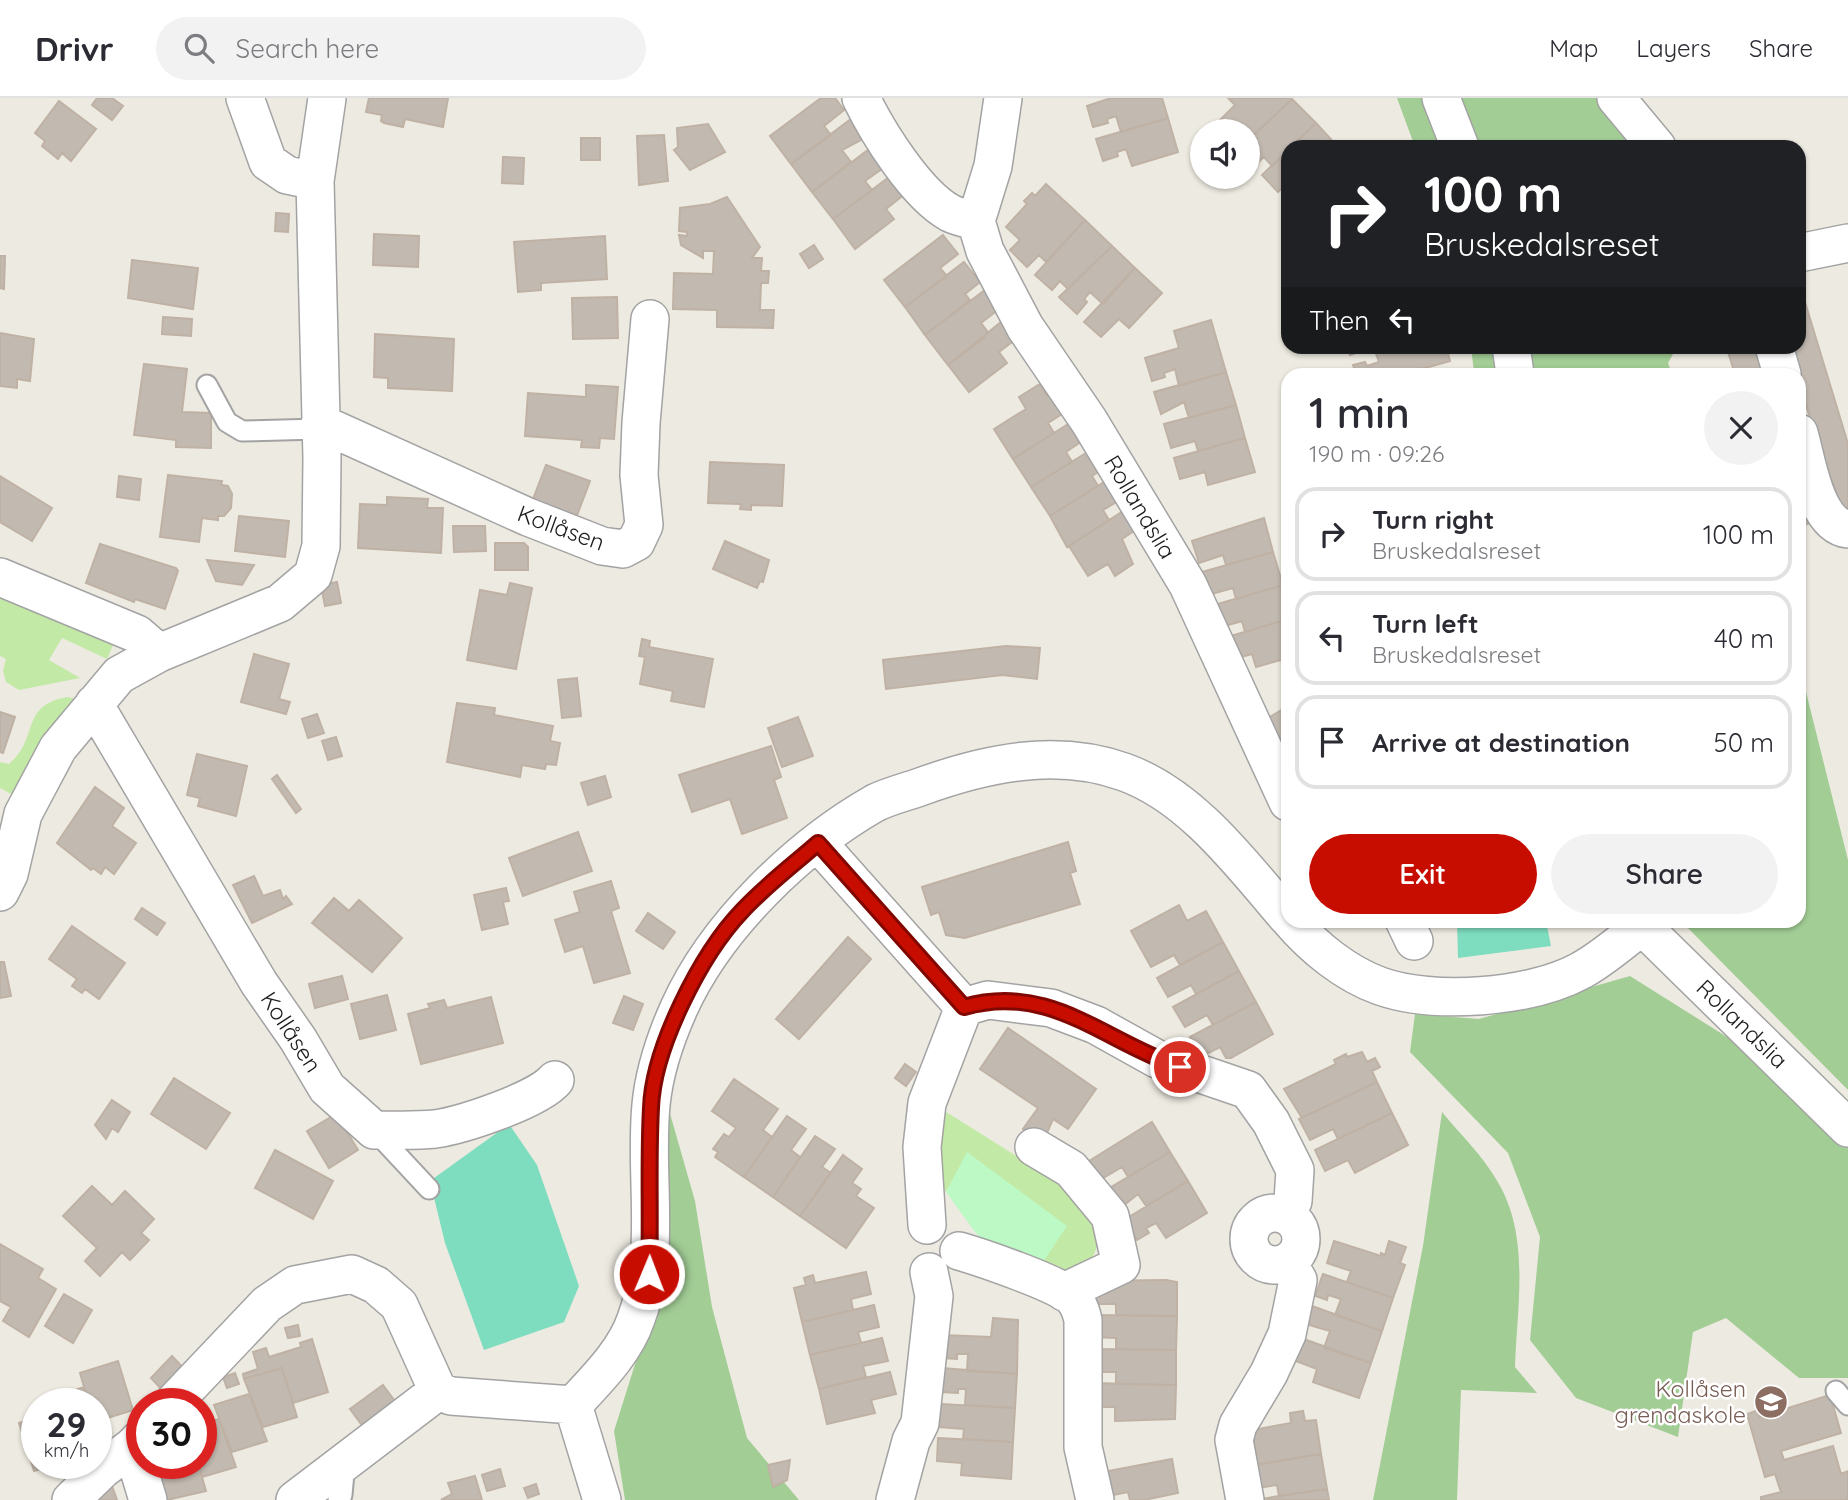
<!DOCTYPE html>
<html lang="en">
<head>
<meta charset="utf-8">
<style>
  body { margin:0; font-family:Quicksand,sans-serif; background:#f2f2f3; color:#2b2b33; height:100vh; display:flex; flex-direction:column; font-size:26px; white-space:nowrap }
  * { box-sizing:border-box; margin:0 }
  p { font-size:23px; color:#7c7c81 }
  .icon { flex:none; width:38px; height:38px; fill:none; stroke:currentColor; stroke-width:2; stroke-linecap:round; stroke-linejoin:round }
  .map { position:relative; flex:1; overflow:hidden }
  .panel { position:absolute; left:1281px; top:270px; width:525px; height:560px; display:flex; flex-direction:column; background:#fff; border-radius:21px; box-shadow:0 2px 5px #0004 }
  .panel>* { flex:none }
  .banner { position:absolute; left:1281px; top:42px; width:525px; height:214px; border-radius:21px; box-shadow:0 2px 5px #0004; background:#202124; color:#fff; overflow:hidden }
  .buttons { position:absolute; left:1190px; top:21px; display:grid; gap:14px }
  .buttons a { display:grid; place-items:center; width:70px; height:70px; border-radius:50%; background:#fff; box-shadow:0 2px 5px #0004; font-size:35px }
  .speed { position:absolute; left:21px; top:1290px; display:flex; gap:14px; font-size:35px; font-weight:700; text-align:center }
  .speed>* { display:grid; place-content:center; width:91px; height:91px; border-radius:50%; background:#fff; box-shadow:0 2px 5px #0004; line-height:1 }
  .speed small { font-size:18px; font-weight:400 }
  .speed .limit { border:10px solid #d22; background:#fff; color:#111 }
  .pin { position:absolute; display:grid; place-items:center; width:60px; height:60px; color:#fff; margin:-30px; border:4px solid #fff; border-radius:50%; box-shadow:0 2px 7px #0007 }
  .me { position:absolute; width:77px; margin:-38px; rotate:1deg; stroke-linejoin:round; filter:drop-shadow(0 0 5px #0008) }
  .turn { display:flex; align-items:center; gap:24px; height:147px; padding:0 28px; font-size:32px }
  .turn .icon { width:91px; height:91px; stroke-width:2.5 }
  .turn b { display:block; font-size:49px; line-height:60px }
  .then { display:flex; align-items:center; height:66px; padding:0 28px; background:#0003; gap:14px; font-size:26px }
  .round { display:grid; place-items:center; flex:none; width:74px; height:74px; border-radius:37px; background:#f2f2f3 }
  .summary { display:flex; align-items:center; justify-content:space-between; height:119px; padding:0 28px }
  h1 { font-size:42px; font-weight:600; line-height:52px }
  .primary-button { display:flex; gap:14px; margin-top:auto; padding:14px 28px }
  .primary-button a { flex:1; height:80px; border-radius:42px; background:#c70c00; color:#fff; font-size:28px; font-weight:600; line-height:80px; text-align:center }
  .primary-button a+a { background:#f2f2f3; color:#2b2b33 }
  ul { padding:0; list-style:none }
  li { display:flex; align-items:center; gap:21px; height:94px; margin:0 14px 10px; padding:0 14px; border:4px solid #e1e1e2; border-radius:21px }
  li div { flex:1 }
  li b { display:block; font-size:26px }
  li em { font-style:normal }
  header { display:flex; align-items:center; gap:42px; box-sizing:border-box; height:98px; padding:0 35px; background:#fff; border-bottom:2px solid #e1e1e2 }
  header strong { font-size:33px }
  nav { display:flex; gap:38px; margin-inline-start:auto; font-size:24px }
  .search { width:490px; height:63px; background:#f2f2f3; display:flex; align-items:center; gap:18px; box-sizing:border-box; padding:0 24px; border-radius:38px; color:#7c7c81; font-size:26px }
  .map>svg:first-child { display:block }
</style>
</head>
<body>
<header>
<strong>Drivr</strong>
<div class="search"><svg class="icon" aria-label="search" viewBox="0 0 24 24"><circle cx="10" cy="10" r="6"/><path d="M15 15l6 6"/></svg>Search here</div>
<nav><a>Map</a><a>Layers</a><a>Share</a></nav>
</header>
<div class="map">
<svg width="1848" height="1402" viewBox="0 0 1848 1402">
  <rect width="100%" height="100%" fill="#edeae1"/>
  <path fill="#c3e9a6" d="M0,490L113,547L107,561L62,540L49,562L80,580L19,592L6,584L3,573L6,561L0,558Z
    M67,599L78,601L13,697L0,690V664L9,666C40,640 19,608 67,599Z
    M943,1012L1085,1101L1103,1134L1092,1161L1061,1175L1040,1176L968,1054L946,1094L937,1076Z"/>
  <path fill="#a2cd95" d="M1397,0H1599L1640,49H1415Z
    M1471,249H1677L1668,265L1672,276H1465L1474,274Z
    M1799,566L1848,762V992L1681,823L1799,822Z
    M1630,878L1735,944L1848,1050V1280H1799L1726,1220L1693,1234L1678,1339L1576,1300L1530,1242L1540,1139L1508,1055L1410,954L1415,916L1479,921Z
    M665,998L695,1103L712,1209L747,1340L799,1402H625L614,1333L665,1171Z
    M1442,1014C1460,1036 1482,1057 1496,1081C1531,1137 1517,1206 1515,1269L1537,1295L1461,1292L1457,1402H1373L1423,1148Z"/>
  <path fill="#bcf9c5" d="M967,1054L1067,1128L1037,1173L997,1157L975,1134L946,1094Z"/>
  <path fill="#7eddbe" d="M1457,823H1546L1551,848L1458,860Z
    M509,1026L537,1067L579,1188L564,1224L484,1252L445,1145L430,1083Z"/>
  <path fill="#c2bab1" stroke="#bfb1a4" stroke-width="2" d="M97,0H112L123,8L112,22L92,7Z
    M369,0H448L443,29L405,21L403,29L384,25L381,23L382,17L366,14Z
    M821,0H835L844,12L824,28L831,37L791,66L770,38Z
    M1111,0H1162L1168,20L1121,34L1116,18L1107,21L1108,25L1093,29L1087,8Z
    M1228,0H1291L1292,1L1248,42V33H1219L1214,28L1235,7Z
    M1292,1L1316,25L1272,68L1264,59L1253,69L1248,63V43Z
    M59,3L96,31L71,63L62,55L58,61L42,48L45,43L35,35Z
    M1168,20L1178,54L1132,68L1126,51L1117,54L1118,58L1103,63L1096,41Z
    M851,21L865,40L842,52L851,64L812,94L791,66Z
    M1316,25L1338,49H1291L1300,40Z
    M708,26L725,54L690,72L674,52L678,49L677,30Z
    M664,37L668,83L639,87L637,38Z
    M581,40H600V62H581Z
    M872,49L886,68L865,83L872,92L833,121L812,94Z
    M1288,52V84L1278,94L1262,77Z
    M503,59L524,60L523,86L502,85Z
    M892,77L906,95L886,111L894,121L855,151L833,121Z
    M1046,86L1085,122L1046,164L1039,157L1027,169L1010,152L1020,142L1006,129L1027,106L1024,103L1032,95L1035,98Z
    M727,99L760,149L752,160H762L761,173H769L768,185H761L760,212H774L773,230L717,229V212L673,211L674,175L713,176L714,153H703V160L681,147L679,137L687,138V134L679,133L680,110L710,106Z
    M276,115L289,116L288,134L275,133Z
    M1085,122L1112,148L1068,191L1060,183L1052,192L1035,177Z
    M374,136L419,138L418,169L373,167Z
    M943,137L958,156L940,170L947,178L905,209L884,182Z
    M605,138L607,181L541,185V192L518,194L514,144Z
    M814,147L823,161L809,170L800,156Z
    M1112,148L1135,170L1103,206L1090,194L1084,201L1087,204L1077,216L1059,199Z
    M0,158H5L4,191L0,190Z
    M132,162L198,170L193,211L128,200Z
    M964,164L980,184L965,196L970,202L925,237L905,209Z
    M1135,170L1162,195L1129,230L1119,221L1101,239L1084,224Z
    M985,192L999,211L981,225L987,233L984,240L948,267L925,237Z
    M617,199L618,240L573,241L572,200Z
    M1805,204L1848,346V415L1840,417L1788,248H1799V206Z
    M163,219L192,221L191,238L162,236Z
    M1006,220L1020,238L999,254L1007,265L969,294L948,267Z
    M1211,222L1226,274L1179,288L1175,271L1164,275L1165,279L1152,283L1145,260L1179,250L1174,233Z
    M0,235L34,241L30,283L17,281V290L0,288Z
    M375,236L454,241L452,293L388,290V280L374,279Z
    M1347,248H1378L1350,257Z
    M1378,248H1446L1450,263L1404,276H1356L1353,267L1365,264L1367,268L1379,264L1374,250Z
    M1726,248H1756L1765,276H1735Z
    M144,266L187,271L182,314L211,315V350L176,349V342L134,337Z
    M1226,274L1236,307L1189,320L1184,304L1161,316L1154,294Z
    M1040,286L1047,298L1058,291L1070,311L1048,325L1054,335L1013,361L994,331L1026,311L1019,299Z
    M586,287L618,289L614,341L600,340L599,350L581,349L582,342L525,338L528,295L586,299Z
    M1236,307L1245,340L1198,353L1195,343L1171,350L1164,326Z
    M1076,321L1088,339L1066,354L1072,364L1031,389L1013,361Z
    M1245,340L1255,374L1208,387L1205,374L1180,381L1174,360Z
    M1094,350L1106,369L1092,378L1098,388L1050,418L1031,389Z
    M710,364L784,367L782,408L751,407V412L740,411L741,406L708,405Z
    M546,367L590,383L576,420L532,404Z
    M168,377L222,383L221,387L228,388L232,396L231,410L224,418H218V422L202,420L199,444L160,439Z
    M0,378L52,410L32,443L0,424Z
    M119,378L141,381L139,402L117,399Z
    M1112,379L1125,399L1103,412L1109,422L1067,449L1050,418Z
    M1799,388L1810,425L1799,429Z
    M387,399L428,401L427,410H443L441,455L358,450L360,406L387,407Z
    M1131,408L1143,427L1122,441L1133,466L1115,478L1108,466L1088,478L1069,448Z
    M239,418L289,423L285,459L235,453Z
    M1264,420L1273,454L1226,467L1223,457L1199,465L1192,443Z
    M453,428H485L486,453L454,454Z
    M725,443L769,462L763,484L760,483L757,490L713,471Z
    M495,445H524L528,449V472H495Z
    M100,446L176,470L178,473L165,511L135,501L134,504L86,485Z
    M1273,454L1283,487L1236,501L1233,490L1208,497L1202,474Z
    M207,462L245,466L254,467L242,487L216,483Z
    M337,484L341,505L325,508L321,487Z
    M510,485L532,490L516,571L467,562L480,492L507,497Z
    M1283,487L1288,521L1245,534L1242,523L1218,530L1211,508Z
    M1288,521V560L1256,569L1252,556L1227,563L1221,541Z
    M642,541L650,543L649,549L713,561L704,609L671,603L673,593L640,586L645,559L639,558Z
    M1006,548L1040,550L1037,581L1002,577L886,591L883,562Z
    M254,556L289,566L279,601L290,604L286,616L241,604Z
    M577,580L581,618L562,620L558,582Z
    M457,605L495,610L494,617L553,628L550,643L560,645L556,667L546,666L545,671L522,667L520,679L447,664Z
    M1288,608V635L1267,648L1255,628Z
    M0,614L15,619L3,655L0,654Z
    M317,616L324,635L308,640L302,621Z
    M798,619L813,658L782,669L768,630Z
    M336,639L342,658L328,662L322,643Z
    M771,648L781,679L774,682L787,720L742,736L730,701L692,714L679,677Z
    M197,656L247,668L236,718L198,708L200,700L187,697Z
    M277,677L301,711L296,715L272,681Z
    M605,678L611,699L588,707L581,685Z
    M95,689L124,710L112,728L136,745L114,776L105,769L101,776L93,770L91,772L57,745Z
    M578,734L592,773L523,798L509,760Z
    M1068,744L1076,773L1070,775L1080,806L965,840L946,837L939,814L931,817L922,789Z
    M254,778L263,798L280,792L283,801L286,798L292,806L252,825L233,787Z
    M611,783L619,810L611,813L630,875L594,885L583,848L565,854L555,822L580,814L574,794Z
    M506,790L509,803L503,804L508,826L482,832L474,797Z
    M334,800L349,813L359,802L402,840L372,874L312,825Z
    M1179,807L1187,823L1206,813L1223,844L1180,867L1174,857L1151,869L1131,833Z
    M142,810L165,825L157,837L135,821Z
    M648,815L675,834L663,851L636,833Z
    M72,828L125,865L99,901L85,891L82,895L72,888L77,881L49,861Z
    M848,839L871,861L799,941L776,921Z
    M1223,844L1239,873L1196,896L1191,887L1168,899L1157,880Z
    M0,864H4L11,898L0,900Z
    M1239,873L1256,904L1213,927L1207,917L1185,929L1173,909Z
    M342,878L348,901L315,910L309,886Z
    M387,897L396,932L360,941L351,906Z
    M624,898L643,906L633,932L613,925Z
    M491,899L503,945L421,966L408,916L430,910L428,906L444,902L447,910Z
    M1256,904L1273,936L1231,960H1226L1220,949L1201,959L1190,939Z
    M1008,930L1096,991L1068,1031L1053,1021L1043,1044L1023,1031L1038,1010L980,971Z
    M1362,954L1367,964L1375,960L1380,969L1372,973L1377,984L1302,1020L1284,991L1336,966L1334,962L1346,956L1347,959Z
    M905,966L916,974L906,988L895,980Z
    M174,980L230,1015L206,1051L151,1016Z
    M734,981L778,1011L763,1032L772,1039L744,1079L715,1059L718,1054L713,1051L724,1036L729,1039L736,1030L712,1013Z
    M1377,984L1392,1015L1338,1041L1333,1031L1310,1042L1299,1021Z
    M112,1002L130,1014L118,1034L112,1030L106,1041L95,1027Z
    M1392,1015L1408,1047L1355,1075L1348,1062L1325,1073L1315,1052Z
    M336,1016L358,1052L329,1070L307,1033Z
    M787,1018L806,1031L791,1052L800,1059L773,1099L744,1079Z
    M1152,1024L1170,1054L1128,1079L1122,1069L1100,1082L1089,1063Z
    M815,1038L835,1051L822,1069L831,1075L800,1118L773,1099Z
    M275,1052L333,1083L313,1121L255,1090Z
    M1170,1054L1188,1083L1146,1108L1138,1096L1118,1112L1106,1092Z
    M843,1057L862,1071L852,1085L861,1091L856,1098L874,1110L846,1150L800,1118Z
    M1188,1083L1207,1115L1166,1140L1156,1125L1146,1130L1149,1135L1137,1142L1124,1122Z
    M92,1088L112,1107L125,1093L154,1121L141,1135L149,1142L130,1162L122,1154L100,1178L85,1163L97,1150L63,1118Z
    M1334,1143L1381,1158V1155L1385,1157L1389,1143L1406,1149L1400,1165L1405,1167L1393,1200L1347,1184L1351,1173L1327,1165Z
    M0,1146L43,1171L38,1180L56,1191L29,1239L3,1223L11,1209L0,1203Z
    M866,1174L871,1196L851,1201L853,1212L802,1224L794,1190L806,1187L804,1180L813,1177L815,1185Z
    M1323,1176L1393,1200L1382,1233L1335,1217L1341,1201L1328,1197L1327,1202L1315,1198Z
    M1166,1182L1177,1184V1218L1116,1217V1206H1091V1183Z
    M64,1196L92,1212L73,1245L45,1228Z
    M874,1207L879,1229L858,1234L861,1245L810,1257L802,1224Z
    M1312,1208L1382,1233L1371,1265L1324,1250L1330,1233L1306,1226Z
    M1090,1217L1177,1218L1176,1252L1116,1251V1240L1090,1239Z
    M993,1220L1018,1222L1017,1276L967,1273L968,1256H957V1261L943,1260L944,1237L991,1239Z
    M298,1227L300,1238L288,1240L285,1230Z
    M882,1240L888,1263L863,1268L866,1279L819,1291L810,1257Z
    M1301,1240L1371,1265L1359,1300L1313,1284L1317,1271L1293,1262Z
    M312,1241L328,1294L293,1305L282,1270L244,1281L243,1276L258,1271L253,1254L266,1250L269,1259L301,1249L300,1245Z
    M1090,1251L1176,1252V1287L1116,1286V1274H1090Z
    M172,1258L188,1275L166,1296L151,1280Z
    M118,1263L133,1312L98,1323L96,1306H89L80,1275Z
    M282,1270L297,1319L263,1329L244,1281Z
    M942,1270L1017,1276L1015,1310L965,1307L966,1291H958V1295L941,1294Z
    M890,1274L896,1296L871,1302L875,1315L827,1326L819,1291Z
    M235,1275L239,1286L227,1290L223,1279Z
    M1090,1285L1176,1287L1175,1321L1115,1323V1309H1089Z
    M383,1287L397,1306L364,1330L350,1311Z
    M84,1289L89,1306H52L50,1300Z
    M249,1296L267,1343L232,1354L214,1307Z
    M1830,1297L1841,1335L1781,1353L1784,1362L1833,1348L1841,1376L1848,1373V1402H1761V1399L1781,1394L1775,1376L1765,1379L1747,1316L1758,1312L1759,1319Z
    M940,1306L1015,1310L1013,1344L963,1341L964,1331L939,1329Z
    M1303,1313L1305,1323L1316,1322L1321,1356L1256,1367L1242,1334L1291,1325L1290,1315Z
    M37,1320V1365H61L34,1373L19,1325Z
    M219,1321L236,1369L202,1379L198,1365H201V1326Z
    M938,1340L1013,1344L1011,1381L961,1377L962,1365L937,1363Z
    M1321,1356L1327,1391L1279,1398L1277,1387L1251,1391L1248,1368Z
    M1172,1361L1178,1395L1144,1402H1130L1128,1394L1103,1399L1098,1375Z
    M790,1362L787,1382L773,1389L768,1367Z
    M156,1365H198L206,1393L167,1402Z
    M500,1371L505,1388L487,1393L482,1377Z
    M475,1378L482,1402H441L452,1396L448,1385Z
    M536,1386L539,1396L528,1400L524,1390Z
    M112,1388L117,1402H97L94,1393Z
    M1327,1391L1329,1402H1256L1279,1398Z"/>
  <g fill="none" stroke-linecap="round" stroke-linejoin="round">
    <g stroke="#a3a3a3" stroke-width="23">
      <path id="service" d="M207,287L227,324L242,333L320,331
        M374,1032L429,1091
        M1836,1293L1848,1307
        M338,1402L342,1397L345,1364"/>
    </g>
    <g stroke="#a3a3a3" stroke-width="40">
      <path id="minor" d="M245,0L268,64L287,77L315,83
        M861,0C878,35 916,96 950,115C958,119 968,121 976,123
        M1003,0L993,68L976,123L985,153L1025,229L1089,323L1188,487L1288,704
        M1441,0L1460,49
        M1616,0L1657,49
        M1799,155L1848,145
        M1511,248L1515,276
        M1774,248L1782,276
        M320,325L528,419L602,448L623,451L636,444L644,427L639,377L641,325L650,221
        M1799,335C1807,362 1815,427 1848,431
        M0,479L137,536L159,555
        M94,606L259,885L298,941L327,990L374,1032C394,1032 415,1033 435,1031C463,1027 538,1002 555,982
        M818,745L964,909L927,1005L922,1049L927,1127
        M0,794L9,776L23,716L58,650L119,577L159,555L280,505L313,477L321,448L322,360L315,83L327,0
        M1290,822C1313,849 1346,876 1380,888C1433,907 1530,900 1580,873C1601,862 1621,844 1641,829
        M1404,822L1414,843
        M1636,822L1848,1030
        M964,909L988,902L1051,910L1096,927L1157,961L1248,992L1271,1024L1295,1072L1293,1103L1287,1118
        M1034,1049L1071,1071L1110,1118L1121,1167L1064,1194
        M1249 1141a26 26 0 1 1 52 0a26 26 0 1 1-52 0Z
        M959,1153C983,1160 1053,1184 1071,1198C1078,1204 1081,1213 1083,1222V1349L1095,1402
        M172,1306L267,1206L295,1187L352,1176L376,1187L399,1207L438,1293L451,1298L573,1307L602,1402
        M573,1307C596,1282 625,1254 636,1221C662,1152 644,1079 651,1007C654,975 666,939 679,910C716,828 798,749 875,705C889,698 906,694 920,689C986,665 1056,650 1124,674C1192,698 1243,768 1288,820
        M142,1339L132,1349L148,1402
        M71,1402L103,1371L132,1349
        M295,1402L438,1293
        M895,1402L911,1343L920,1325L934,1198L929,1174
        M1245,1402L1234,1342L1238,1327L1269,1275L1287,1236L1298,1182L1287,1164"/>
    </g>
    <use href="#service" stroke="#fff" stroke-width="19"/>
    <use href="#minor" stroke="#fff" stroke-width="37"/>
  </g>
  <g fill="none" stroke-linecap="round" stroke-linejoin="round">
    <g stroke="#810800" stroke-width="18">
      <path id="route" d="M649,1176C651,1121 648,1065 651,1010C653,950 701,856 742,813C765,788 793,767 818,745L964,909C1050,884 1105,944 1180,969"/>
    </g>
    <use href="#route" stroke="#c70c00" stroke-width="12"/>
  </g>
  <defs>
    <g id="school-disc" transform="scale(1.75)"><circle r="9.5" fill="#8d6e63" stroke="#fff"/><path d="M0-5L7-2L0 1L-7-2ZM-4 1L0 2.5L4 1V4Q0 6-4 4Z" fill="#fff"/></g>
  </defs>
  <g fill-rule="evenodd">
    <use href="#school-disc" x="1771" y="1304"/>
  </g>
  <g text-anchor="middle" stroke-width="5" stroke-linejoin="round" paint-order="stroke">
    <g font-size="23" fill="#1c1c1c" stroke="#fff">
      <text transform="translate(1140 409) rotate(59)" y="8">Rollandslia</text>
      <text transform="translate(561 430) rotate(20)" y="8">Kollåsen</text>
      <text transform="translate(1742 926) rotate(44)" y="8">Rollandslia</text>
      <text transform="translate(291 934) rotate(57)" y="8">Kollåsen</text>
    </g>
    <g font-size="23" fill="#785e54" stroke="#fff" text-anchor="end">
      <text x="1746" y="1299">Kollåsen<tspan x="1746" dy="26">grendaskole</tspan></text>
    </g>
  </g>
</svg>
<div class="buttons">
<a><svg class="icon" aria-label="sound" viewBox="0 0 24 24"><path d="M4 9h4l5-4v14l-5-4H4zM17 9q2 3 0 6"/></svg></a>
</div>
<div class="speed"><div>29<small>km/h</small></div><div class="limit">30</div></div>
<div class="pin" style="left:1180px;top:969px;background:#d93025"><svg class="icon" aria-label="arrive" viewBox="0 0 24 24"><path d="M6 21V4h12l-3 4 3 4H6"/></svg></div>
<svg class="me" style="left:649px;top:1176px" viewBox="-20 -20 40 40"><circle r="17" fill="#c70c00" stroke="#fff" stroke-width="3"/><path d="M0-11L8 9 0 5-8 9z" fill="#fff"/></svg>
<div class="banner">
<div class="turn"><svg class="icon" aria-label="right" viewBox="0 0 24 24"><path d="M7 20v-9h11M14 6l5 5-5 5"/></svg><div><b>100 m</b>Bruskedalsreset</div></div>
<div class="then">Then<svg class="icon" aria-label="left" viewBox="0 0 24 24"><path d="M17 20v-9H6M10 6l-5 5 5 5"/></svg></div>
</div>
<section class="panel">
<div class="summary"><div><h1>1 min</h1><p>190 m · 09:26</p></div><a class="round"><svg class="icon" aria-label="close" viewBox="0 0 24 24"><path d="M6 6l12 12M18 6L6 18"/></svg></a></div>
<ul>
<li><svg class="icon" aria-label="right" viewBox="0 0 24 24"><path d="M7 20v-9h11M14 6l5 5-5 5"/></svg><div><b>Turn right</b><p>Bruskedalsreset</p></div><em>100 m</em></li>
<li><svg class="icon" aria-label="left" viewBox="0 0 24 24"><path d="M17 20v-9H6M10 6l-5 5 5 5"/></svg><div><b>Turn left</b><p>Bruskedalsreset</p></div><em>40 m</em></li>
<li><svg class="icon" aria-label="arrive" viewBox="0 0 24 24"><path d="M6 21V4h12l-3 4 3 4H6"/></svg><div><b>Arrive at destination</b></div><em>50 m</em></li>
</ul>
<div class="primary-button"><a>Exit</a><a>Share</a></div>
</section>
</div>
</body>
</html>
